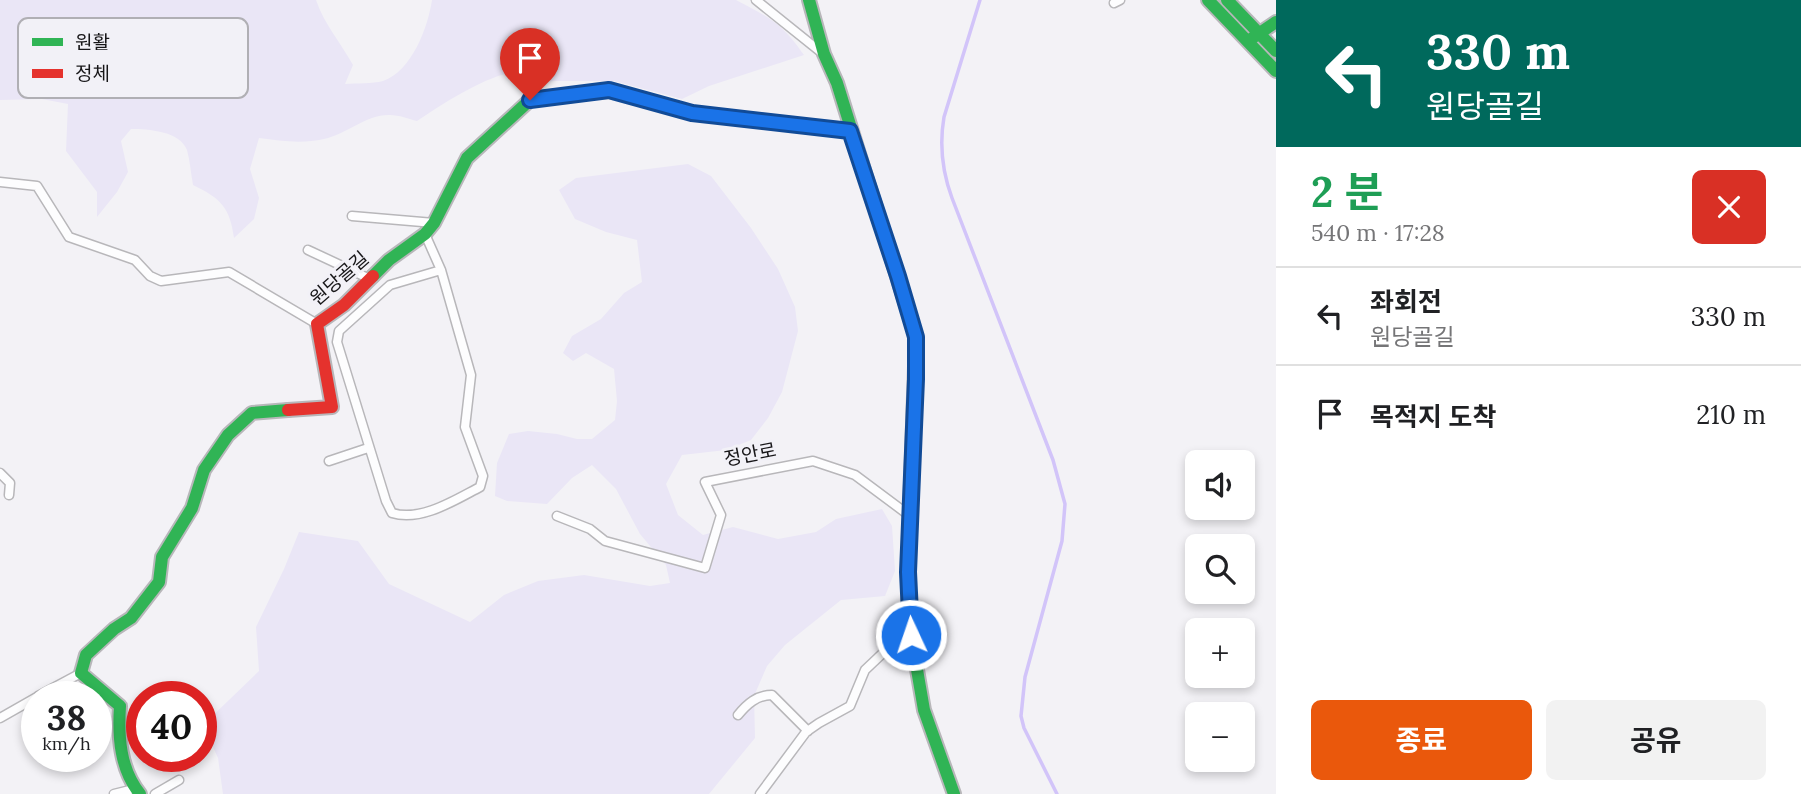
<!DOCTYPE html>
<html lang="ko">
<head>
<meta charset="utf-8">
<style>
  body { margin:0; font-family:Lora,"Noto Sans KR",serif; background:#f2f2f2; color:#202124; height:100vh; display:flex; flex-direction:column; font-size:26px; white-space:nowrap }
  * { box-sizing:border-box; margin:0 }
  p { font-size:23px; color:#757577 }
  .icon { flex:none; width:38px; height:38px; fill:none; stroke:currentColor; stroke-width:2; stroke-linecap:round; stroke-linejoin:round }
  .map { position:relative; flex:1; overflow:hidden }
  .sheet { display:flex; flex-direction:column; background:#fff; width:525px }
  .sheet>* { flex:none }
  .guide { background:#00695c; color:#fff; overflow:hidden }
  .fabs { position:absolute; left:1185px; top:450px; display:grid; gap:14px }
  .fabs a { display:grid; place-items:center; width:70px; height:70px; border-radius:10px; background:#fff; box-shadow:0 4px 10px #0003; font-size:35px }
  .speed { position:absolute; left:21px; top:681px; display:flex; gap:14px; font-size:35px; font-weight:700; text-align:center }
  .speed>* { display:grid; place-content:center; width:91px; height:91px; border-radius:50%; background:#fff; box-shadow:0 4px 10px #0003; line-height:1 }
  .speed small { font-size:18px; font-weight:400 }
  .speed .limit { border:10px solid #d22; background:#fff; color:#111 }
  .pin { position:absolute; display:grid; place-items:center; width:60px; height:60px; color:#fff; margin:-72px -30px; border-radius:50% 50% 50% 0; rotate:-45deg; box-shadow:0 0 7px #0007 }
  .pin .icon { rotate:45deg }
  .me { position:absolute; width:77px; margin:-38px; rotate:357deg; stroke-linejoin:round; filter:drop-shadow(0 0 5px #0008) }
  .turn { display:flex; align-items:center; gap:24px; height:147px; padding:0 35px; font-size:32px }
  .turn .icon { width:91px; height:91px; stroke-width:2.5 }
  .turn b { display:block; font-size:49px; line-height:60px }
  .round { display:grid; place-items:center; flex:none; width:74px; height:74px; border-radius:10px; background:#f2f2f2 }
  .head { display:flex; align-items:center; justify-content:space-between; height:119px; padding:0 35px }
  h1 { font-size:42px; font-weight:700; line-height:52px; color:#1e9e55 }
  .action { display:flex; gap:14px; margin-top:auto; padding:14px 35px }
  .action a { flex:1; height:80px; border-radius:10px; background:#ea580c; color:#fff; font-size:28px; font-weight:700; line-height:80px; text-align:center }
  .action a+a { background:#f2f2f2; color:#202124 }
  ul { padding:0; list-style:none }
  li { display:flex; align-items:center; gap:21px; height:98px; padding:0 35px; border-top:2px solid #e0e0e0 }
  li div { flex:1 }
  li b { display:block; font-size:26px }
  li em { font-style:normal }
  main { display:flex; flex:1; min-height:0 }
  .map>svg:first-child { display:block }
</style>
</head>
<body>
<main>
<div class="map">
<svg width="1276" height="794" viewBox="0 0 1276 794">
  <rect width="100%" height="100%" fill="#f3f2f6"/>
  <path fill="#eae6f6" d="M0,0H316C324,24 341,43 353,65L345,84C357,83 372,84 383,81C412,71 428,27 432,0H736C770,18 781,22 804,55L709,86L682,99L614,81H555L532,83L524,69C485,76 450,99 417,121C409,119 399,115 390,115C367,114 347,134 324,139C302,144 281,141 259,138L250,169L259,198L254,219L234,238C230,207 220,198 193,185C191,174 190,161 187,150C180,131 148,129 131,129L121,141L128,172L117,192L97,217V192L66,151L68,104L42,99L0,100Z
    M688,164L711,176L751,228L778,269L795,307L798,331L782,392L768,418L751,440L726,450L682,455L666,484L678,515L703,535L733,527L778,539L816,532L836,519L882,509L892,526L895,571L885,596L841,600L785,645L767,666L754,696L755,738L709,794H223L218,758L203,725L259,671L256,627L284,569L299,532L358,541L389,584L470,622L504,595L538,581L584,575L650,586L670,583L666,565L640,534L616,489L592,465L572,478L547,504L507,501L495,496L497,463L509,434L528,431L557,434L577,439H592L615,420L617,401L614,369L586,353L573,361L563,353L572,336L601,319L624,293L642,282L637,240L606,232L575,219L559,190L576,178Z"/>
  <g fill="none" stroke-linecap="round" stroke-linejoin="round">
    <path stroke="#d2c4f9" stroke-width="3.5" d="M980,0L944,117C939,146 942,171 952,198L1053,460L1065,504L1062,541L1025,677L1021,716L1024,728L1057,794"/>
    <g stroke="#b8b7ba" stroke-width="11">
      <path id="street" d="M756,0L822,53
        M1114,3L1120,0
        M0,182L37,186L69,237L135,260L150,276L161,281L229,272L317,324
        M352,216L434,223
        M425,234L441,270L471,375L465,427L483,476L480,487C455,500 421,522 392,513L386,501L337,342L339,331L390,285L441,270
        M308,250L370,279
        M329,461L368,448
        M0,473L10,483L9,495
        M557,516L590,529L605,541L705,568L721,515L705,482L813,461L855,475L910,516
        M38,696L81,673
        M738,715C747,704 757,695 772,695L808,731
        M0,718L37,697
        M114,794L134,789
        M155,794L179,780
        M760,794L806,732L819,723L850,706L865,670L884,652L911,635"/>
    </g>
    <g stroke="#b8b7ba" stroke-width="16">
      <path id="fast" d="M809,0L824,54L837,83L916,337L908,572L911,635L924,710L954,794
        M1208,0L1276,71
        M1227,0L1276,51
        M1248,41L1276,22
        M373,276L389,260L425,234L434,223L467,158L530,100L609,90L692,113L851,131
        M140,794C120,769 118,737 120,706L81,673L86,655L114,629L131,618L159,582L162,557L192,508L204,470L228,435L252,413L288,410"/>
    </g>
    <g stroke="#b8b7ba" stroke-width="16">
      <path id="jam" d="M288,410L332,407L317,324L344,305L373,276"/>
    </g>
    <use href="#street" stroke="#fdfdfe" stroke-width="8"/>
    <use href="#fast" stroke="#30b455" stroke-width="12"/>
    <use href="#jam" stroke="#e5322d" stroke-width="12"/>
  </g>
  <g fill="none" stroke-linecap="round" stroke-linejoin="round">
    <g stroke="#114b97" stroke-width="18">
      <path id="route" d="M530,100L609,90L692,113L850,131L898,276L916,337V379L908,572L911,635"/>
    </g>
    <use href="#route" stroke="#1a73e8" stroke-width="12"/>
  </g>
  <g text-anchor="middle" stroke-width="6" stroke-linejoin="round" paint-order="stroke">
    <g font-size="19" fill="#171618" stroke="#f2f1f7">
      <text transform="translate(339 278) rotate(-41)" y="7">원당골길</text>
      <text transform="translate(750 454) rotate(-11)" y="7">정안로</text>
    </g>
  </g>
  <rect x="18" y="18" width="230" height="80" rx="10" fill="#f2f1f7" stroke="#b0afb4" stroke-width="2"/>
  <rect x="32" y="38" width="31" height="8" fill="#30b455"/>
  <rect x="32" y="69" width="31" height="9" fill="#e5322d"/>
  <g font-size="19" fill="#171618">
    <text x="75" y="49">원활</text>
    <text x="75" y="80">정체</text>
  </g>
</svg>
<div class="fabs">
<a><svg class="icon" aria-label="sound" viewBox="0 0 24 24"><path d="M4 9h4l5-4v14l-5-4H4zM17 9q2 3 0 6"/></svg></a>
<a><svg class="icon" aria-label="search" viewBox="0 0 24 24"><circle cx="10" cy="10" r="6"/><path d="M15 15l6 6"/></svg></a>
<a>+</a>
<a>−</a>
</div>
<div class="speed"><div>38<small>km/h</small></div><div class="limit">40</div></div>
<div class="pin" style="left:530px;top:100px;background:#d93025"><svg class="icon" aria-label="arrive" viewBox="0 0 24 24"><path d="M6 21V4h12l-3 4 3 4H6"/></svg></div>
<svg class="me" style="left:911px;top:635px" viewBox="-20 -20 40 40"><circle r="17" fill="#1a73e8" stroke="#fff" stroke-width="3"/><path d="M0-11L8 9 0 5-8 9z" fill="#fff"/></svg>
</div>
<section class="sheet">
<div class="guide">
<div class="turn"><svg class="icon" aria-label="left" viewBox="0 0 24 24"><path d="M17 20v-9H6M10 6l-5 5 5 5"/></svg><div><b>330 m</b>원당골길</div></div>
</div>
<div class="head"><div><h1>2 분</h1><p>540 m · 17:28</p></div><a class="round" style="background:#d93025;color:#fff"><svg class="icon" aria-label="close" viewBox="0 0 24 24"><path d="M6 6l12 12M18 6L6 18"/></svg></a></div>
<ul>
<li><svg class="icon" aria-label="left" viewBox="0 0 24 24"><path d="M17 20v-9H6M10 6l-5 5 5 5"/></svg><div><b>좌회전</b><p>원당골길</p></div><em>330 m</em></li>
<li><svg class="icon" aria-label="arrive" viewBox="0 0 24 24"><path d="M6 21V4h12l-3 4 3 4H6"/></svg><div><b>목적지 도착</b></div><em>210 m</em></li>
</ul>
<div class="action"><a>종료</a><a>공유</a></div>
</section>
</main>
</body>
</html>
